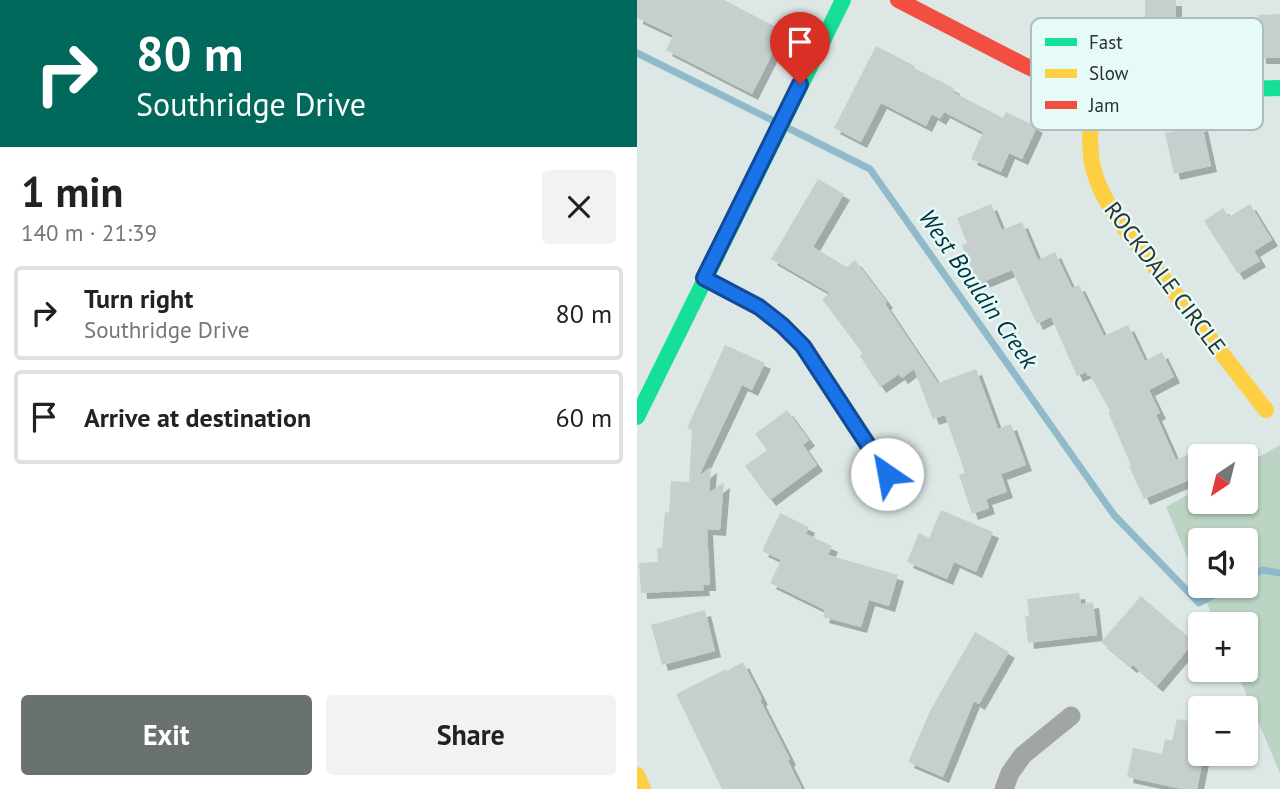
<!DOCTYPE html>
<html lang="en">
<head>
<meta charset="utf-8">
<style>
  body { margin:0; font-family:"PT Sans",sans-serif; background:#f2f2f2; color:#222; height:100vh; display:flex; flex-direction:column; font-size:26px; white-space:nowrap }
  * { box-sizing:border-box; margin:0 }
  p { font-size:23px; color:#767676 }
  .icon { flex:none; width:38px; height:38px; fill:none; stroke:currentColor; stroke-width:2; stroke-linecap:round; stroke-linejoin:round }
  .map { position:relative; flex:1; overflow:hidden }
  .sheet { display:flex; flex-direction:column; background:#fff; width:637px }
  .sheet>* { flex:none }
  .guide { background:#00695c; color:#fff; overflow:hidden }
  .needle { width:46px; rotate:215deg }
  .controls { position:absolute; left:551px; top:444px; display:grid; gap:14px }
  .controls a { display:grid; place-items:center; width:70px; height:70px; border-radius:7px; background:#fff; box-shadow:0 2px 5px #0004; font-size:35px }
  .pin { position:absolute; display:grid; place-items:center; width:60px; height:60px; color:#fff; margin:-72px -30px; border-radius:50% 50% 50% 0; rotate:-45deg; box-shadow:0 0 7px #0007 }
  .pin .icon { rotate:45deg }
  .me { position:absolute; width:77px; margin:-38px; rotate:327deg; stroke-linejoin:round; filter:drop-shadow(0 0 5px #0008) }
  .turn { display:flex; align-items:center; gap:24px; height:147px; padding:0 21px; font-size:32px }
  .turn .icon { width:91px; height:91px; stroke-width:2.5 }
  .turn b { display:block; font-size:49px; line-height:60px }
  .round { display:grid; place-items:center; flex:none; width:74px; height:74px; border-radius:7px; background:#f2f2f2 }
  .headline { display:flex; align-items:center; justify-content:space-between; height:119px; padding:0 21px }
  h1 { font-size:42px; font-weight:700; line-height:52px }
  .primary-button { display:flex; gap:14px; margin-top:auto; padding:14px 21px }
  .primary-button a { flex:1; height:80px; border-radius:7px; background:#697270; color:#fff; font-size:28px; font-weight:700; line-height:80px; text-align:center }
  .primary-button a+a { background:#f2f2f2; color:#222 }
  ul { padding:0; list-style:none }
  li { display:flex; align-items:center; gap:21px; height:94px; margin:0 14px 10px; padding:0 7px; border:4px solid #e0e0e0; border-radius:7px }
  li div { flex:1 }
  li b { display:block; font-size:26px }
  li em { font-style:normal }
  main { display:flex; flex:1; min-height:0 }
  .map>svg:first-child { display:block }
</style>
</head>
<body>
<main>
<section class="sheet">
<div class="guide">
<div class="turn"><svg class="icon" aria-label="right" viewBox="0 0 24 24"><path d="M7 20v-9h11M14 6l5 5-5 5"/></svg><div><b>80 m</b>Southridge Drive</div></div>
</div>
<div class="headline"><div><h1>1 min</h1><p>140 m · 21:39</p></div><a class="round"><svg class="icon" aria-label="close" viewBox="0 0 24 24"><path d="M6 6l12 12M18 6L6 18"/></svg></a></div>
<ul>
<li><svg class="icon" aria-label="right" viewBox="0 0 24 24"><path d="M7 20v-9h11M14 6l5 5-5 5"/></svg><div><b>Turn right</b><p>Southridge Drive</p></div><em>80 m</em></li>
<li><svg class="icon" aria-label="arrive" viewBox="0 0 24 24"><path d="M6 21V4h12l-3 4 3 4H6"/></svg><div><b>Arrive at destination</b></div><em>60 m</em></li>
</ul>
<div class="primary-button"><a>Exit</a><a>Share</a></div>
</section>
<div class="map">
<svg width="643" height="789" viewBox="0 0 643 789">
  <defs>
    <filter id="shadow"><feDropShadow dx="6" dy="6" stdDeviation="0" flood-color="#0004"/></filter>
  </defs>
  <rect width="100%" height="100%" fill="#dde8e6"/>
  <path fill="#bbd4c3" fill-rule="evenodd" d="M643,445V773L599,670H609V625H579L529,507L563,488L564,502H609V464ZM564,541H609V586H564Z"/>
  <g fill="none" stroke-linecap="round" stroke-linejoin="round">
    <path stroke="#90baca" stroke-width="7" d="M0,53L139,122
      M149,127L233,169L477,515L562,603L594,586
      M609,579L625,570L643,573"/>
  </g>
  <path fill="#c6cfce" filter="url(#shadow)" d="M0,0H87L147,31L115,94L29,50L36,35L0,18Z
    M508,0H539V45H516V25H508Z
    M643,14V58H623L621,15Z
    M239,46L278,66L277,68L317,88L316,92L366,118L369,112L400,127L385,159L372,153L364,172L334,159L346,132L307,112L303,119L295,114L289,126L244,103L224,142L197,128Z
    M565,125L574,166L537,174L528,133Z
    M181,179L207,194L176,247L210,267L218,260L250,302L248,304L301,383L339,369L361,429L374,424L389,465L364,474L370,492L349,499L352,508L335,514L322,475L328,473L308,415L296,419L277,369L265,378L262,374L243,387L223,356L226,354L185,299L193,293L134,259Z
    M354,204L365,230L385,222L401,260L418,252L435,288L442,285L467,336L491,325L508,361L525,352L537,377L512,390L523,413L519,415L539,460L564,449V475L507,499L492,466L494,465L471,412L473,411L453,375L451,376L449,372L440,376L414,317L400,324L375,270L341,284L325,245L330,243L320,218Z
    M613,204L635,240L617,251L623,261L601,274L567,221L586,208L592,217Z
    M88,345L128,363L115,390L105,385L62,476L74,467L72,493L87,482L83,530L70,529L73,585H66L67,590L4,593L2,563L21,562L20,548H25L28,512L32,513L34,481L52,482L55,430L50,428Z
    M150,410L172,440L166,445L180,465L133,500L108,466L130,450L118,434Z
    M304,510L356,532L339,572L317,562L310,579L270,562L282,533L292,538Z
    M143,513L172,527L169,534L195,546L191,555L261,575L252,606L232,600L224,627L186,617L188,610L133,583L144,560L125,551Z
    M442,593L444,604L456,602L460,635L391,643L388,616H392L390,599Z
    M504,596L557,642L520,686L496,665L494,667L464,642Z
    M68,610L78,651L25,665L14,625Z
    M338,632L372,652L342,704L337,701L306,777L271,762L294,709Z
    M106,662L125,699L123,700L153,759L151,761L165,789H85L39,694L89,669L90,671Z
    M540,719L564,723V754H567L560,789H545L490,777L496,748L525,754L528,739L535,741Z"/>
  <g fill="none" stroke-linecap="round" stroke-linejoin="round">
    <path stroke="#a1a5a4" stroke-width="19" d="M367,789L373,773L386,755L434,716"/>
    <path stroke="#16e098" stroke-width="16" d="M541,90L643,88
      M67,278L122,307L145,325L166,346L250,474
      M0,417L206,0"/>
    <path stroke="#ffcf43" stroke-width="16" d="M457,92C450,153 449,172 484,224L629,410
      M0,775L6,789"/>
    <path stroke="#f24e42" stroke-width="16" d="M261,0L387,65L420,80L457,92L541,90"/>
  </g>
  <g fill="none" stroke-linecap="round" stroke-linejoin="round">
    <g stroke="#114b97" stroke-width="18">
      <path id="route" d="M163,84L67,278L122,307L145,325L166,346L250,474"/>
    </g>
    <use href="#route" stroke="#1a73e8" stroke-width="12"/>
  </g>
  <g text-anchor="middle" stroke-width="5" stroke-linejoin="round" paint-order="stroke">
    <g font-size="23" fill="#2b3231" stroke="#e6faf7">
      <text transform="translate(528 278) rotate(53)" y="8">ROCKDALE CIRCLE</text>
    </g>
    <g font-size="24" font-style="italic" fill="#003142" stroke="#e6faf7">
      <text transform="translate(341 289) rotate(55)" y="8">West Bouldin Creek</text>
    </g>
  </g>
  <rect x="394" y="18" width="232" height="112" rx="10" fill="#e6faf7" stroke="#aebebc" stroke-width="2"/>
  <rect x="408" y="38" width="32" height="8" fill="#16e098"/>
  <rect x="408" y="69" width="32" height="9" fill="#ffcf43"/>
  <rect x="408" y="101" width="32" height="8" fill="#f24e42"/>
  <g font-size="19" fill="#2b3231">
    <text x="452" y="49">Fast</text>
    <text x="452" y="80">Slow</text>
    <text x="452" y="112">Jam</text>
  </g>
</svg>
<div class="controls">
<a><svg class="needle" viewBox="-14 -14 28 28"><path d="M0-13l5 13h-10z" fill="#e53935"/><path d="M0 13l5-13h-10z" fill="#767676"/></svg></a>
<a><svg class="icon" aria-label="sound" viewBox="0 0 24 24"><path d="M4 9h4l5-4v14l-5-4H4zM17 9q2 3 0 6"/></svg></a>
<a>+</a>
<a>−</a>
</div>
<div class="pin" style="left:163px;top:84px;background:#d93025"><svg class="icon" aria-label="arrive" viewBox="0 0 24 24"><path d="M6 21V4h12l-3 4 3 4H6"/></svg></div>
<svg class="me" style="left:250px;top:474px" viewBox="-20 -20 40 40"><circle r="19" fill="#fff"/><path d="M0-13L10 11 0 6-10 11z" fill="#1a73e8"/></svg>
</div>
</main>
</body>
</html>
